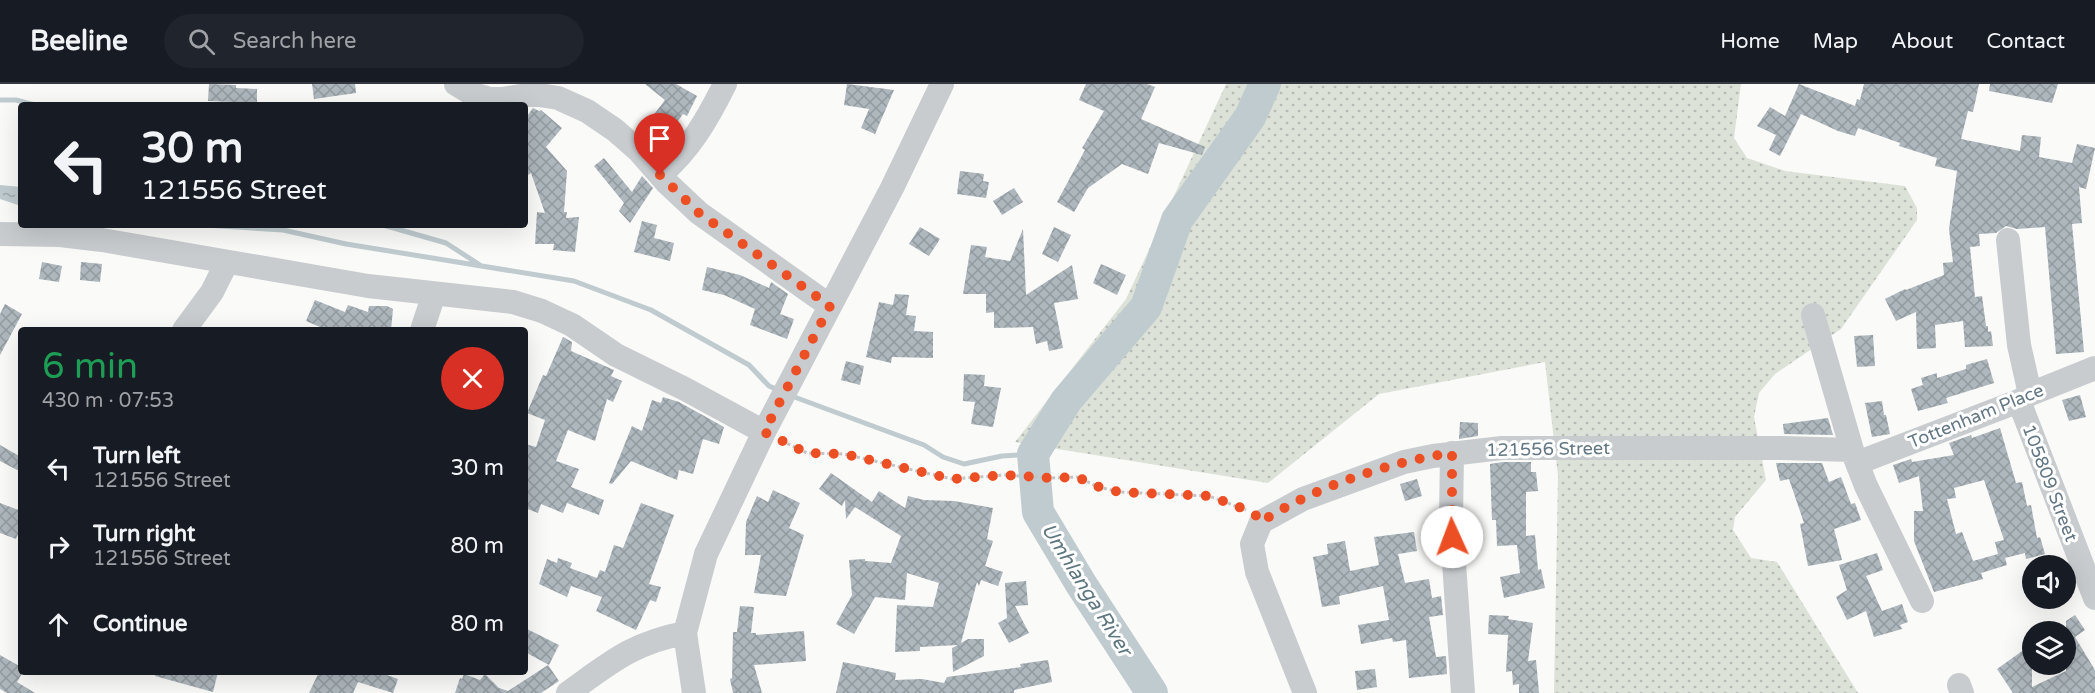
<!DOCTYPE html>
<html lang="en">
<head>
<meta charset="utf-8">
<style>
  body { margin:0; font-family:"Varela Round",sans-serif; background:#20242c; color:#f1f3f6; height:100vh; display:flex; flex-direction:column; font-size:22px; white-space:nowrap }
  * { box-sizing:border-box; margin:0 }
  p { font-size:20px; color:#9ea1a6 }
  .icon { flex:none; width:33px; height:33px; fill:none; stroke:currentColor; stroke-width:2; stroke-linecap:round; stroke-linejoin:round }
  .map { position:relative; flex:1; overflow:hidden }
  .drawer { position:absolute; left:18px; top:243px; width:510px; height:348px; display:flex; flex-direction:column; background:#171b24; border-radius:6px; box-shadow:0 6px 24px #0002 }
  .drawer>* { flex:none }
  .banner { position:absolute; left:18px; top:18px; width:510px; height:126px; border-radius:6px; box-shadow:0 6px 24px #0002; background:#171b24; color:#f1f3f6; overflow:hidden }
  .tools { position:absolute; left:2022px; top:471px; display:grid; gap:12px }
  .tools a { display:grid; place-items:center; width:54px; height:54px; border-radius:50%; background:#171b24; box-shadow:0 6px 24px #0002; font-size:30px }
  .pin { position:absolute; display:grid; place-items:center; width:51px; height:51px; color:#fff; margin:-62px -26px; border-radius:50% 50% 50% 0; rotate:-45deg; box-shadow:0 0 6px #0007 }
  .pin .icon { rotate:45deg }
  .me { position:absolute; width:66px; margin:-33px; rotate:358deg; stroke-linejoin:round; filter:drop-shadow(0 0 4px #0008) }
  .turn { display:flex; align-items:center; gap:21px; height:126px; padding:0 24px; font-size:27px }
  .turn .icon { width:78px; height:78px; stroke-width:2.5 }
  .turn b { display:block; font-size:42px; line-height:51px }
  .round { display:grid; place-items:center; flex:none; width:63px; height:63px; border-radius:32px; background:#20242c }
  .overview { display:flex; align-items:center; justify-content:space-between; height:102px; padding:0 24px }
  h1 { font-size:36px; font-weight:600; line-height:45px; color:#1e9e55 }
  ul { padding:0; list-style:none }
  li { display:flex; align-items:center; gap:18px; height:78px; padding:0 24px }
  li div { flex:1 }
  li b { display:block; font-size:22px }
  li em { font-style:normal }
  header { display:flex; align-items:center; gap:36px; box-sizing:border-box; height:84px; padding:0 30px; background:#171b24; border-bottom:2px solid #363941 }
  header strong { font-size:28px }
  nav { display:flex; gap:33px; margin-inline-start:auto; font-size:21px }
  .search { width:420px; height:54px; background:#20242c; display:flex; align-items:center; gap:15px; box-sizing:border-box; padding:0 21px; border-radius:33px; color:#9ea1a6; font-size:22px }
  .map>svg:first-child { display:block }
</style>
</head>
<body>
<header>
<strong>Beeline</strong>
<div class="search"><svg class="icon" aria-label="search" viewBox="0 0 24 24"><circle cx="10" cy="10" r="6"/><path d="M15 15l6 6"/></svg>Search here</div>
<nav><a>Home</a><a>Map</a><a>About</a><a>Contact</a></nav>
</header>
<div class="map">
<svg width="2095" height="609" viewBox="0 0 2095 609">
  <defs>
    <pattern id="grass-dots" width="8" height="8" patternUnits="userSpaceOnUse" patternTransform="scale(1.5)"><rect width="8" height="8" fill="#dce2d8"/><path d="M2 2h.1M6 6h.1" fill="none" stroke="#b6bcb5" stroke-width="1.8" stroke-linecap="round"/></pattern>
    <pattern id="water-ripples" width="26" height="14" patternUnits="userSpaceOnUse" patternTransform="scale(1.5)"><rect width="26" height="14" fill="#bfcbcf"/><path d="M2 4q2-2 4 0t4 0M15 11q2-2 4 0t4 0" fill="none" stroke="#9faaae"/></pattern>
    <pattern id="building-cross-hatch" width="8" height="8" patternUnits="userSpaceOnUse" patternTransform="scale(1.5)"><rect width="8" height="8" fill="#aeb7bd"/><path d="M0 0l8 8M0 8l8-8" fill="none" stroke="#919a9f"/></pattern>
  </defs>
  <rect width="100%" height="100%" fill="#fafaf8"/>
  <path fill="url(#grass-dots)" d="M1226,0H1741L1734,54L1747,74L1785,87L1905,102L1917,124V136L1841,245L1775,290L1759,309L1754,333L1766,396L1735,433L1733,446L1751,474L1777,478L1858,609H1554L1558,392L1545,278L1379,310L1268,399L1015,358L1126,215Z"/>
  <path fill="url(#water-ripples)" d="M0,101L21,103V122L0,115Z"/>
  <g fill="none" stroke-linecap="round" stroke-linejoin="round">
    <path stroke="#bfcbcf" stroke-width="5" d="M0,16H16L35,21
      M205,141L283,146L346,160L574,197L651,226L749,281L769,302L778,306
      M383,141L446,159L480,181
      M789,311L924,361L943,373L964,380L1002,372L1033,370"/>
    <path stroke="#bfcbcf" stroke-width="32" d="M1152,609L1081,500L1038,428L1033,370L1066,317L1146,223L1177,136L1250,33L1265,0"/>
  </g>
  <path fill="url(#building-cross-hatch)" fill-rule="evenodd" d="M209,0L236,1V4L257,5V19L208,17Z
    M312,0H355L356,9L314,15Z
    M645,0H676L697,12L687,32L683,30L667,52L656,62L640,49L665,16Z
    M847,0L894,6L875,50L861,44L869,25L844,21Z
    M1086,0H1147L1155,3L1141,35L1205,63L1202,71L1159,59L1148,90L1122,80L1088,104L1074,128L1057,118L1085,66L1082,64L1104,27L1079,16Z
    M1799,0L1855,22L1857,15L1860,16L1864,0H1979L1973,28L1968,27L1961,55L2020,67L2022,51L2041,53L2039,73L2072,79L2077,60L2095,64L2086,105L2079,103L2082,139L2072,140L2084,268L2056,270L2045,143L2017,145L2006,142L1996,149L1979,150L1980,162L1970,163L1975,213L1982,212L1986,242H1988V248L1991,247L1993,262L1965,263L1963,237L1935,241L1936,264L1917,265L1916,228L1896,237L1885,215L1905,205L1906,206L1944,191L1943,179L1953,178L1949,145L1957,87L1935,82L1937,74L1899,62L1900,59L1858,44L1855,52L1838,47L1801,30L1780,72L1769,66L1776,51L1757,42L1770,23L1785,32Z
    M1990,0H2058L2052,19L1989,7Z
    M533,24L539,27L541,26L562,44L546,63L567,87L564,128H567L566,134L579,133L575,168L553,166L554,160H535L537,128L545,129L531,89L525,93V35Z
    M604,74L632,108L642,92L653,104L630,139L619,127L624,119L594,82Z
    M960,87L984,90L983,97L989,98L986,114L957,110Z
    M1014,104L1023,118L1002,131L993,117Z
    M642,137L657,141L654,154L674,159L670,177L634,168Z
    M920,143L940,155L929,172L909,160Z
    M1054,143L1071,151L1058,178L1042,170Z
    M1023,145L1026,211L1072,181L1078,215L1054,219L1063,264L1049,267L1047,257L1036,260L1033,243L994,244V228L986,229V210H963L971,161L987,163L985,173L1010,177Z
    M42,178L62,182L59,198L39,195Z
    M81,178L102,180L100,198L80,196Z
    M1101,180L1126,191L1117,211L1093,199Z
    M707,183L740,191L769,204L771,198L788,210L780,230L794,235L787,255L750,241L755,225L724,211L702,206Z
    M895,210L909,211L906,231L916,232L914,247L933,248V274L892,273L891,279L866,273L879,218L893,221Z
    M315,216L345,228L348,221L368,228L369,222H387L393,225L391,246H327L306,237Z
    M5,220L22,230L0,271V230Z
    M1873,251L1875,282L1857,283L1854,252Z
    M563,253L572,258L571,267L614,286L611,292L622,297L613,318L607,315L595,357L568,346L556,377L579,385L571,403L604,416L599,431L567,419L563,429L541,420L538,429L525,424V360L536,363L545,336L527,329L543,291L546,292Z
    M1987,275L1994,299L1946,314L1948,319L1918,327L1911,305L1923,301L1921,294L1937,289V294L1966,285V281Z
    M846,277L864,282L860,301L841,296Z
    M964,290L985,291L984,302L1001,304L993,343L971,340L975,318L963,317Z
    M2080,311L2086,333L2069,337L2062,316Z
    M663,313L679,318L724,343L719,360L703,355L693,390L679,386L677,396L631,377L612,400L609,399L632,342L642,347L652,316L661,319Z
    M1882,317L1884,331H1886L1890,350L1872,353L1865,319Z
    M1828,334L1833,351L1784,350L1783,340Z
    M1460,338L1478,339V352L1459,355Z
    M2000,344L2016,399L2022,398L2027,422L2031,421L2037,454L2040,453L2045,470L2026,475L2025,469L2005,474L2007,481L1981,489L1983,495L1934,508L1914,457V427H1923L1919,392L1899,399L1893,381L1911,375L1912,378L1954,371L1949,359L1971,351L1972,354ZM1984,396L2004,456L1995,458L1998,470L1973,477L1962,448L1956,450L1947,415L1956,414L1954,404Z
    M0,361L21,373V388L0,377Z
    M1503,378H1531V388H1536L1538,407L1526,408V452L1535,451L1538,486L1541,485L1545,504L1504,514L1500,493L1520,489L1517,461L1497,462L1496,436H1492L1490,380Z
    M1776,379H1822L1829,398L1841,393L1851,420L1855,419L1861,436L1834,445L1842,476L1808,482L1800,440L1804,439L1789,395L1780,397Z
    M831,389L872,418L879,407L905,424L908,412L924,416L954,417L993,424L987,455L993,457L985,482L1003,488L998,502L981,496L979,502L977,498L961,559L968,555H984V572L953,588L952,564L958,561L920,563V567L895,568L897,521L933,523L939,499L907,489L905,516L875,513L854,550L836,540L852,511L849,476L865,475V477L891,479L901,452L855,423L846,435L845,416L842,422L819,405Z
    M1417,395L1422,412L1405,417L1400,400Z
    M773,406L800,419L789,444L804,451L786,512L754,509L761,471H745L746,438L757,412L768,418Z
    M0,419L21,427V443L16,455L0,449Z
    M641,419L674,431L649,500L661,503L656,518L650,516L636,546L596,527L602,513L571,502L567,513L539,500L547,475L557,479L558,474L572,479L570,484L597,494L600,486L605,488L614,461L623,464Z
    M1414,448L1417,467L1398,470L1405,499L1429,495L1432,514L1441,512L1443,531L1429,533L1436,573L1446,572L1447,590L1409,594L1406,556L1393,558L1392,554L1361,560L1358,541L1389,536L1383,502L1339,512L1340,520L1322,523L1313,473L1328,470L1327,460L1345,457L1350,487L1379,481L1374,453Z
    M1877,469L1883,486L1866,492L1882,527L1902,520L1908,538L1900,541L1902,545L1874,553L1866,527L1847,536L1836,513L1847,506L1839,481Z
    M1026,497L1028,521L1015,522L1029,549L1009,559L998,539L1007,534L1005,499Z
    M740,522L754,523L751,549H756V551L804,547L806,577L754,581L762,609H733L730,595L732,594L733,548H737Z
    M1489,531L1509,532L1508,535L1533,539L1528,577L1536,576L1539,609H1519V600L1513,601L1512,587L1506,588L1508,551L1488,550Z
    M2075,531L2085,546L2075,553L2095,586V609H2013L1997,585L2032,560V603L2066,587V537Z
    M525,544L559,561L549,581L525,568Z
    M0,571L21,583V588H23L17,598L35,609H7L0,605Z
    M1048,576L1052,598L1014,606V609H836L843,578L896,589L895,596L922,595L944,599L947,593L1021,583L1020,580Z
    M548,581L559,597L541,609H455L460,594L462,595L464,590L480,596L485,590L499,604L508,607Z
    M1375,585L1377,603L1357,606L1355,587Z
    M156,588H218L213,608L155,592Z
    M319,588H378L398,595L393,609L358,598L353,609H309Z"/>
  <g fill="none" stroke-linecap="round" stroke-linejoin="round">
    <path stroke="#c1c4c6" stroke-width="3" stroke-dasharray="3 3" stroke-linecap="butt" d="M782,357L807,369L844,370L952,395L1005,391L1051,394L1077,393L1099,403L1119,408L1209,412L1246,426"/>
    <path stroke="#c8cccf" stroke-width="24" d="M456,0L471,9L489,15H502L533,10L558,14L587,27L615,46L639,67L667,99L699,129L830,222
      M660,91C690,66 708,34 725,0
      M0,150L60,151L102,156L368,202L513,218L542,227L572,241L616,271L685,305L764,348
      M2008,156L2019,261L2030,310
      M1813,231L1852,366L1866,402L1922,517
      M184,246L212,208L227,178
      M422,246L434,210
      M2019,317L2095,514
      M1452,369L1451,435L1463,609
      M1857,379L2019,317L2030,310L2095,284
      M1959,601L1962,609
      M568,609C610,579 632,559 685,549
      M694,609L685,549L706,470L764,348L892,104L942,0
      M1305,609L1257,488L1252,460L1261,438L1303,415L1404,378L1433,372L1502,364H1783L1852,366"/>
  </g>
  <g fill="none" stroke-linecap="round" stroke-linejoin="round">
    <path stroke="#ed4f24" stroke-width="10" stroke-dasharray="0 18" d="M660,91L699,129L830,222L764,348L807,369L844,370L952,395L1005,391L1051,394L1077,393L1099,403L1119,408L1209,412L1237,422L1257,432L1261,438C1312,404 1392,377 1452,369V453"/>
  </g>
  <g text-anchor="middle" stroke-width="6" stroke-linejoin="round" paint-order="stroke">
    <g font-size="18" fill="#637784" stroke="#fff">
      <text transform="translate(1976 332) rotate(-22)" y="6">Tottenham Place</text>
      <text transform="translate(1548 365) rotate(-1)" y="6">121556 Street</text>
      <text transform="translate(2050 399) rotate(69)" y="6">105809 Street</text>
    </g>
    <g font-size="20" font-style="italic" fill="#5e767e" stroke="#fff">
      <text transform="translate(1087 505) rotate(58)" y="7">Umhlanga River</text>
    </g>
  </g>
</svg>
<div class="tools">
<a><svg class="icon" aria-label="sound" viewBox="0 0 24 24"><path d="M4 9h4l5-4v14l-5-4H4zM17 9q2 3 0 6"/></svg></a>
<a><svg class="icon" aria-label="layers" viewBox="0 0 24 24"><path d="M12 4l9 5-9 5-9-5zM3 14l9 5 9-5"/></svg></a>
</div>
<div class="pin" style="left:660px;top:91px;background:#d93025"><svg class="icon" aria-label="arrive" viewBox="0 0 24 24"><path d="M6 21V4h12l-3 4 3 4H6"/></svg></div>
<svg class="me" style="left:1452px;top:453px" viewBox="-20 -20 40 40"><circle r="19" fill="#fff"/><path d="M0-13L10 11 0 6-10 11z" fill="#ed4f24"/></svg>
<div class="banner">
<div class="turn"><svg class="icon" aria-label="left" viewBox="0 0 24 24"><path d="M17 20v-9H6M10 6l-5 5 5 5"/></svg><div><b>30 m</b>121556 Street</div></div>
</div>
<section class="drawer">
<div class="overview"><div><h1>6 min</h1><p>430 m · 07:53</p></div><a class="round" style="background:#d93025;color:#fff"><svg class="icon" aria-label="close" viewBox="0 0 24 24"><path d="M6 6l12 12M18 6L6 18"/></svg></a></div>
<ul>
<li><svg class="icon" aria-label="left" viewBox="0 0 24 24"><path d="M17 20v-9H6M10 6l-5 5 5 5"/></svg><div><b>Turn left</b><p>121556 Street</p></div><em>30 m</em></li>
<li><svg class="icon" aria-label="right" viewBox="0 0 24 24"><path d="M7 20v-9h11M14 6l5 5-5 5"/></svg><div><b>Turn right</b><p>121556 Street</p></div><em>80 m</em></li>
<li><svg class="icon" aria-label="ahead" viewBox="0 0 24 24"><path d="M12 20V5M6 11l6-6 6 6"/></svg><div><b>Continue</b></div><em>80 m</em></li>
</ul>
</section>
</div>
</body>
</html>
